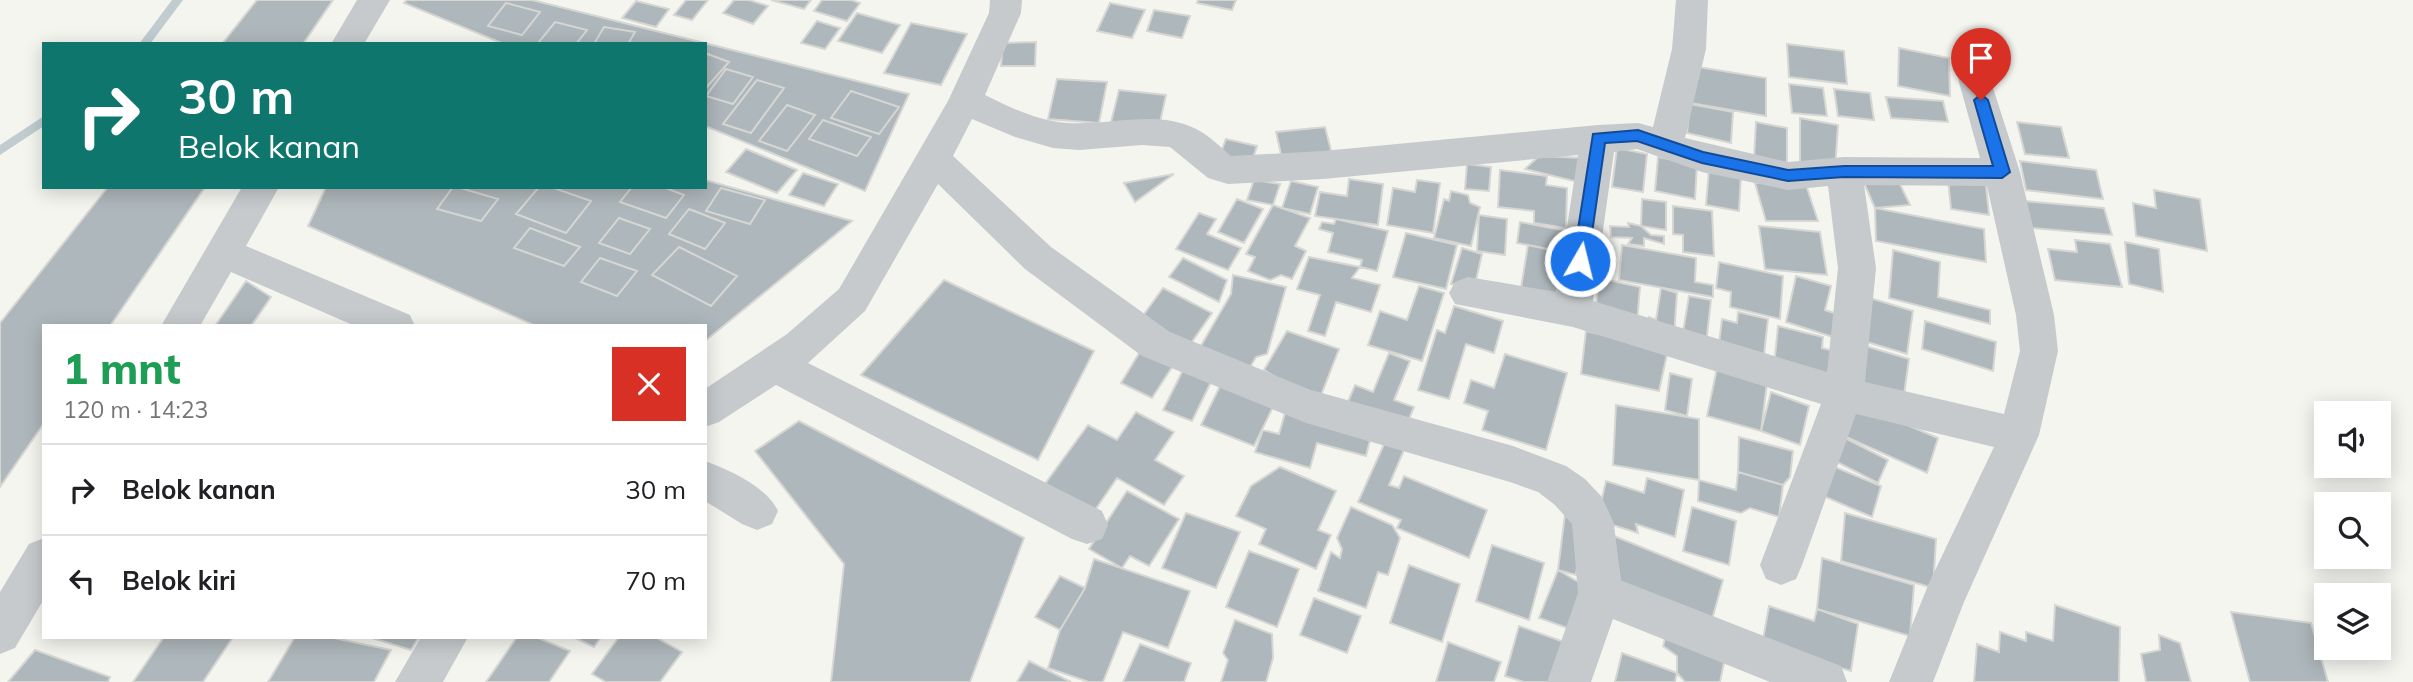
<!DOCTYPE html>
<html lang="id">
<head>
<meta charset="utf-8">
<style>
  body { margin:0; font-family:Mulish,sans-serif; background:#f6f6f6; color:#202124; height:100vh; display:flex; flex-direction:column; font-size:26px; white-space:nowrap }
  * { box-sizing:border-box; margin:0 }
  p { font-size:23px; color:#757577 }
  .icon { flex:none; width:38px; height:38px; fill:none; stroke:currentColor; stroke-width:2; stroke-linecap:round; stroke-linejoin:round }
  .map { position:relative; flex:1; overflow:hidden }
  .sheet { position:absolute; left:42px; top:324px; width:665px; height:315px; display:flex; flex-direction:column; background:#fff; border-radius:0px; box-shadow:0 4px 18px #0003 }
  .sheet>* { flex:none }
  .banner { position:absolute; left:42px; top:42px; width:665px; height:147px; border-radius:0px; box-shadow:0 4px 18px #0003; background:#0f766e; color:#fff; overflow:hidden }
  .controls { position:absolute; left:2314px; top:401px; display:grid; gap:14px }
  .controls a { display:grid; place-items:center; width:77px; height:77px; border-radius:0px; background:#fff; box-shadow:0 4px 18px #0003; font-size:35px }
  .pin { position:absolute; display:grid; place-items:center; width:60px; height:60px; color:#fff; margin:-72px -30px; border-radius:50% 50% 50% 0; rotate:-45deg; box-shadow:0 0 7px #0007 }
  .pin .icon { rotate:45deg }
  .me { position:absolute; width:77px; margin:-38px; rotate:8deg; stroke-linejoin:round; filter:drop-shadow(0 0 5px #0008) }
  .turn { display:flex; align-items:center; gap:24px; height:147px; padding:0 21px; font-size:32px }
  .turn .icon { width:91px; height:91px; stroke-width:2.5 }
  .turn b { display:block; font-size:49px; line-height:60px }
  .round { display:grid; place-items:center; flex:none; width:74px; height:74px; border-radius:0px; background:#f6f6f6 }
  .head { display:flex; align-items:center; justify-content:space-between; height:119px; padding:0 21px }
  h1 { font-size:42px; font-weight:800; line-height:52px; color:#1e9e55 }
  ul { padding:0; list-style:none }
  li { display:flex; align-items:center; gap:21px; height:91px; padding:0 21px; border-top:2px solid #e0e0e0 }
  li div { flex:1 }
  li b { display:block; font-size:26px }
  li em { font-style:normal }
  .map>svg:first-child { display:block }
</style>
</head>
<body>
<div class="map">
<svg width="2413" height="682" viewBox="0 0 2413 682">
  <rect width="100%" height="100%" fill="#f5f5f0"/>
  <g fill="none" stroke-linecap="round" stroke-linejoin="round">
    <path fill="#c1ccd1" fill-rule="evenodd" d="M172,0H183L150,44H139Z
      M44,116V126L0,155V145Z"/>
  </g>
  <path fill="#aeb7bb" stroke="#d6d6d3" stroke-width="2" d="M257,0H333L303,44H222Z
    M407,0H532L909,94L865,191L705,126V44H504L404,3Z
    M686,0H708L692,20L674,15Z
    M734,0H749L768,6L753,24L723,13Z
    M771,0H811L804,9Z
    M822,0H851L860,3L847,21L814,11Z
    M1198,0H1236L1232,10L1197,3Z
    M636,1L669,9L656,27L622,18Z
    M506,3L540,12L522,35L488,26Z
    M1110,3L1145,10L1132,38L1097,31Z
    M1154,10L1190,16L1182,38L1147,31Z
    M857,13L900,25L882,53L838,41Z
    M817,21L840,28L825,49L801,43Z
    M555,22L587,30L576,44L538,43Z
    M911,23L967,34L941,85L884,73Z
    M604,27L635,32L628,44H594Z
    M1036,42L1035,66H1001L1003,43Z
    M1787,44L1844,51L1847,84L1789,77Z
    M1899,48L1949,58L1950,96L1898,86Z
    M705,53L729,62L705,89Z
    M1692,66L1766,78V116L1690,103Z
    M726,69L753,77L733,104L706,96Z
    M1057,79L1107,82L1099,123L1048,119Z
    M757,80L784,88L751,133L723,124Z
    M1789,84L1823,88L1827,116L1792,113Z
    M1834,89L1870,93L1874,120L1838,116Z
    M1119,90L1166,95L1159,127L1111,122Z
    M851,91L899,107L879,134L831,118Z
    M1886,97L1943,101L1948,122L1891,118Z
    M1690,104L1733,112L1731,143L1687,133Z
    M787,105L815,115L787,151L759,141Z
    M1800,118L1838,125L1835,170L1800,162Z
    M823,120L871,137L857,156L809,139Z
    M1756,122L1787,128V164L1754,158Z
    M2017,122L2061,127L2069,158L2025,154Z
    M1325,127L1333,158L1283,163L1276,132Z
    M1226,139L1257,146L1250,167L1218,160Z
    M1617,148L1647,154L1643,192L1612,187Z
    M746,149L797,170L777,193L726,172Z
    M1539,156L1584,158L1586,184L1525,169Z
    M1658,157L1697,164L1695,199L1655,191Z
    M2020,161L2096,170L2103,199L2026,190Z
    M1467,164L1491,167L1489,191L1465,189Z
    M1709,169L1741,175L1739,211L1706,205Z
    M1500,170L1547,176L1546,185L1567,188L1566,228L1534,223V211L1498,207Z
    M803,173L838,184L824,206L789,195Z
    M1174,174L1135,202L1124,183Z
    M1349,179L1383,184L1378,225L1315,216L1320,192L1347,196Z
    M1948,179L1986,185L1989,215L1951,209Z
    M705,180L852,221L705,341V326H536L308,226L326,187H705Z
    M1254,180L1280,184L1273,205L1247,200Z
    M1417,180L1440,183L1433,233L1387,225L1393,188L1415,192Z
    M1898,180L1910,205L1875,208L1864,183Z
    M1291,181L1318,187L1310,214L1282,208Z
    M1805,182L1818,221H1766L1755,183Z
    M108,187H205L110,326H44V423L0,487V323Z
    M453,187H457L498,199L481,221L437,209Z
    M539,187H551L591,201L566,233L516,214Z
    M632,187H663L684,195L666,218L620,202Z
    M721,188L765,200L750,224L706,211Z
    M2154,190L2200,199L2207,251L2136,236L2133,203L2156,208Z
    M1451,191L1468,195L1470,203L1480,207L1471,246L1434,238L1444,199L1449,201Z
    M1237,199L1263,209L1244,243L1218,232Z
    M1642,199L1666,202V230L1641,226Z
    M2024,201L2104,208L2112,235L2031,228Z
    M1273,205L1310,218L1295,246L1306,251L1292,279L1281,275L1270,280L1248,271L1255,257L1246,254Z
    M1673,206L1712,211L1714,256L1683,252V235L1673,234Z
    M1875,208L1984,229L1986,262L1876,241Z
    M689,209L725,223L705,249L669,234Z
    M1199,213L1216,219L1207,234L1241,248L1228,270L1176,249Z
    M1479,215L1507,219L1505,255L1477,251Z
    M619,218L650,229L630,254L599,243Z
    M1336,219L1388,231L1377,271L1360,267L1362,260L1328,252L1333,233L1319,229L1322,222L1334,224Z
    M1520,222L1572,232L1569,253L1517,243Z
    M1628,223L1641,226L1651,235L1664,236V244L1644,238V246L1628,244L1632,238L1611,237L1610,226L1629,227Z
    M1759,226L1820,232L1827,275L1765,269Z
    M530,228L580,247L564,266L514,248Z
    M1406,233L1457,245L1446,289L1393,277Z
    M2075,240L2110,244L2122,287L2055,280L2048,249L2077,252Z
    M2125,242L2159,249L2163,292L2129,284Z
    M1528,245L1574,255L1572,280L1559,278L1555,304L1520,294Z
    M1622,245L1696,258L1695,282L1713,285V297L1619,280Z
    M679,247L737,276L711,306L652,275Z
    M1462,248L1482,254L1474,289L1451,284Z
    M1893,250L1940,262L1938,297L1990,310V324L1889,298Z
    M1309,257L1360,267L1352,278L1380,285L1371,312L1336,302L1325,336L1308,331L1320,295L1297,289Z
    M600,258L637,271L617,296L581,282Z
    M1183,258L1227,280L1219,302L1169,277Z
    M1719,262L1783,276L1780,319L1730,307L1731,292L1716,288Z
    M1233,275L1286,287L1267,354L1256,357L1245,376L1195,356L1231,294Z
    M1796,276L1831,286L1825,310L1843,316L1839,339L1786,322Z
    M1599,278L1640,287L1637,323L1595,315Z
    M944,280L1094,351L1038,460L861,375Z
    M246,281L271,297L251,326H215Z
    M1419,286L1444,293L1422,361L1368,345L1380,311L1407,320Z
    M1163,288L1212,313L1187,349L1137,324Z
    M1661,288L1677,293L1674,336L1645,330L1649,317L1656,320Z
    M1689,296L1711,300L1706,344L1682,338Z
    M1863,296L1913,311L1907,354L1857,339Z
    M1454,306L1503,321L1494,353L1466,344L1449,399L1418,390L1437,330L1445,333Z
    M1738,312L1768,319L1763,364L1718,352L1722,319L1737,323Z
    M1925,321L1996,342L1993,371L1922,349Z
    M1778,326L1823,337L1822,348L1842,353L1824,381L1774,367Z
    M1287,331L1339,349L1318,403L1264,370Z
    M1586,331L1668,350L1659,391L1581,374Z
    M1144,345L1176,361L1152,398L1121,383Z
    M1862,345L1909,359L1903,402L1856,388Z
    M1389,353L1410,361L1394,400L1414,407L1404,431L1345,409L1355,385L1373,392Z
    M1505,354L1567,373L1546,450L1482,430L1488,411L1464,403L1471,380L1494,388Z
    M1717,368L1767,383L1761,431L1707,416Z
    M1183,370L1212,380L1192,421L1163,410Z
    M1670,373L1692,379L1687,416L1665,410Z
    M1220,386L1273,407L1254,446L1201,425Z
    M1771,392L1809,406L1800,445L1761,431Z
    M1856,403L1938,438L1927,473L1844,436Z
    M1616,405L1699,419V480L1613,465Z
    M1136,412L1174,432L1155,460L1184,476L1164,505L1117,478L1091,516L1042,488L1088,425L1117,440Z
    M1285,413L1371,436L1366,456L1317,443L1310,468L1255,452L1263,430L1279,434Z
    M799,421L1024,538L970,682H831L844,564L755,451Z
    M1739,437L1793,451L1790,477L1783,485L1738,472Z
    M1843,437L1888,460L1878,483L1833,460Z
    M1385,442L1404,450L1389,485L1399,488L1404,476L1487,510L1469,558L1397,528L1401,520L1358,502Z
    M1830,465L1881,486L1872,517L1821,495Z
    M1280,467L1336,491L1318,530L1331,535L1316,569L1259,544L1266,529L1236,516L1251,486Z
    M1738,472L1783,485L1779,517L1750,508L1741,513L1698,501L1699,480L1736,490Z
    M1647,478L1684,490L1675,537L1636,524L1638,533L1597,520L1606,481L1644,493Z
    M1127,491L1179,519L1149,566L1130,556L1122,568L1089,549Z
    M1351,507L1392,525L1400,538L1388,575L1378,572L1366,608L1318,591L1331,552L1340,558L1342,549L1337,538Z
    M1692,507L1736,521L1729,565L1683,551Z
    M1186,513L1240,532L1216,588L1162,568Z
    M1845,513L1936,539L1933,588L1841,561Z
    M1565,514L1583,523L1576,575L1558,570Z
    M1614,536L1723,580L1710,627L1621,590Z
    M1492,545L1544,563L1529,620L1476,601Z
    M1249,551L1299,569L1277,627L1226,607Z
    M1822,558L1914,585L1910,636L1817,609Z
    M1094,559L1190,591L1168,648L1123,632L1103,682H1089L1048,668L1060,630L1085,588Z
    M1409,565L1460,584L1442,642L1390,623Z
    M1558,570L1585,586L1576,631L1539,618Z
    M1060,576L1085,588L1060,630L1035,617Z
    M1314,598L1361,616L1347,653L1300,635Z
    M2055,605L2120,627L2119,682H1974L1977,644L1999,652L2000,632L2026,641V632L2053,641Z
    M1769,606L1814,621L1817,609L1858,624L1851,671L1762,645Z
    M2231,612L2311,623L2328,682H2250Z
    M1235,620L1272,634L1273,658L1266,682H1221L1228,660L1223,653Z
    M1519,626L1564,642L1555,682H1524L1505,676Z
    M1666,635L1725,658L1720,682H1685L1677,673V656L1663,646Z
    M2159,635L2180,643L2191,682H2146L2141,654L2160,650Z
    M164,637H233L203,682H133Z
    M295,637H329L391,650L374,682H268Z
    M369,637H419L411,650Z
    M517,637H536L570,651L549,682H486Z
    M573,637H601L594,647Z
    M619,637H655L682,652L660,682H606L592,674Z
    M1448,642L1501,662L1494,682H1436Z
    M1140,644L1191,663L1184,682H1123Z
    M35,650L110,677L108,682H8Z
    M1622,653L1677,673L1675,682H1615Z
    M1029,661L1071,682H1017Z"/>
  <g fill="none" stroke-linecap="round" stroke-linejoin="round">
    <path fill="#c6cacc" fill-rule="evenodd" d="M357,0H390L364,44H331Z
      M990,0H1022L1021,13L985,95C1011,108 1038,121 1067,123C1111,126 1155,109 1196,129C1209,135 1220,147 1231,156L1323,151L1598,125L1638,123L1653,127L1672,49L1676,0H1708L1706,49L1685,138L1788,162L1844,157L1980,158L1957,75L1962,66L1974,62L1986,66L2020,172L2054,315L2058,351L2039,435L1964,602L1933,682H1889L1929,583L1994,447L1856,414L1802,565L1796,579L1781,585L1766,579L1760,565L1821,404L1573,327L1455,304L1449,293L1455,282L1468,277L1557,292L1578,155L1323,179L1228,184L1208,178L1170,147L1142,145L1079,150L1053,148L1015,137L972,119L953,156L1051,247L1170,332L1311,390L1513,446L1566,466L1585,479L1601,496L1608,510L1614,524L1620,580L1841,666L1847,682H1770L1613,619L1591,682H1547L1578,593L1572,524L1555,505L1538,492L1510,482L1306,423L1142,356L1025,269L938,184L865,311L808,363L1102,511L1108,525L1102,539L1087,544L1072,539L776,385L719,422L705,427V389L787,334L839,289L948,101L989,13ZM1637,149L1702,172L1788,190L1828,186L1838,268L1827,372L1593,301L1614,152ZM1864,185L1987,186L2016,315L2020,351L2004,414L1865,382L1876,268Z
      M242,187H279L246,246L410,315L415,326H355L231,272L200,326H161Z
      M705,461C730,470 767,487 778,511L772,524L757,530L742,524L705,501Z
      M44,538V599L15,648L0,654V592L29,544Z
      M421,637H468L443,682H395Z"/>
  </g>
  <path fill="#1a73e8" stroke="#114b97" stroke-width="2" d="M1981,94L1988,100L2010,172L2002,178L1844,177L1788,181L1702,163L1637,141L1605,143L1588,261L1580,268L1573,261L1593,134L1638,130L1703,152L1788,170L1844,166H1993L1974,100Z"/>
</svg>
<div class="controls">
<a><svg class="icon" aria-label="sound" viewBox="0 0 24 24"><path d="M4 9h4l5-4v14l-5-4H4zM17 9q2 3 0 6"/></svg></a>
<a><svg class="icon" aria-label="search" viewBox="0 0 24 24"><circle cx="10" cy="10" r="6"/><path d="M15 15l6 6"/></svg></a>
<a><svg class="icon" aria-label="layers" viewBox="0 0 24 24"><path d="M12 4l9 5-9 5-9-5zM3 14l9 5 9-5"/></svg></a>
</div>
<div class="pin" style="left:1981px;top:100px;background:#d93025"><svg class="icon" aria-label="arrive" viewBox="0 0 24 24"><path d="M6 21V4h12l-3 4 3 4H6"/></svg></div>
<svg class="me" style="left:1580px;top:261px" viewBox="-20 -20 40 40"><circle r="17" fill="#1a73e8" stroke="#fff" stroke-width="3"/><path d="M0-11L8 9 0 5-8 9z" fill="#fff"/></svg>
<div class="banner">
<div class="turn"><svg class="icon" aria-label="right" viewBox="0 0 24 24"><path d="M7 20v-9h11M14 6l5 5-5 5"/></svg><div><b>30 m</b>Belok kanan</div></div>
</div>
<section class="sheet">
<div class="head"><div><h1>1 mnt</h1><p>120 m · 14:23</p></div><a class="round" style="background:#d93025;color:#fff"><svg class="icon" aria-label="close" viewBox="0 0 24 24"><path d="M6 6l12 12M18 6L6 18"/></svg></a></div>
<ul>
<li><svg class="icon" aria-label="right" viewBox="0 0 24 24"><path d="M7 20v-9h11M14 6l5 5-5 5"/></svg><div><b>Belok kanan</b></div><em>30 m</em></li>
<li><svg class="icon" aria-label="left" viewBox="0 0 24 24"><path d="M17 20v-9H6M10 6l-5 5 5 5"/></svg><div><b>Belok kiri</b></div><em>70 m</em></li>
</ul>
</section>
</div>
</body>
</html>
